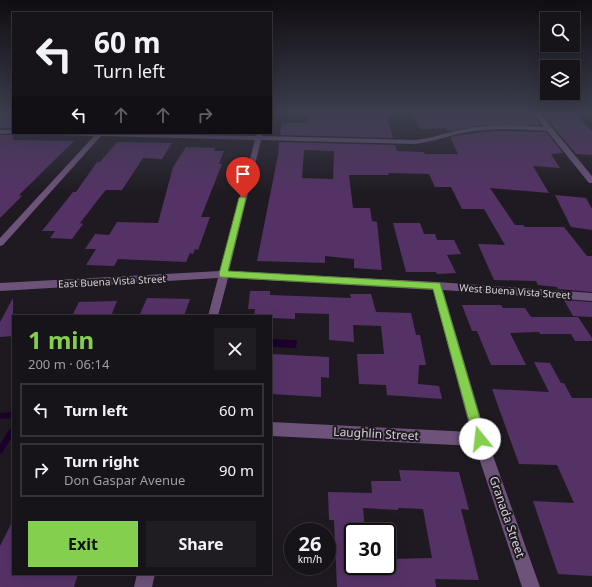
<!DOCTYPE html>
<html lang="en">
<head>
<meta charset="utf-8">
<style>
  body { margin:0; font-family:"Noto Sans",sans-serif; background:#201d22; color:#f1f3f6; height:100vh; display:flex; flex-direction:column; font-size:15px; white-space:nowrap }
  * { box-sizing:border-box; margin:0 }
  p { font-size:13px; color:#9e9ea2 }
  .icon { flex:none; width:22px; height:22px; fill:none; stroke:currentColor; stroke-width:2; stroke-linecap:round; stroke-linejoin:round }
  .map { position:relative; flex:1; overflow:hidden }
  .details { position:absolute; left:12px; top:315px; width:260px; height:260px; display:flex; flex-direction:column; background:#171419; border-radius:0px; box-shadow:0 4px 16px #0002,0 0 0 1px #363338 }
  .details>* { flex:none }
  .guide { position:absolute; left:12px; top:12px; width:260px; height:122px; border-radius:0px; box-shadow:0 4px 16px #0002,0 0 0 1px #363338; background:#171419; color:#f1f3f6; overflow:hidden }
  .buttons { position:absolute; left:540px; top:12px; display:grid; gap:8px }
  .buttons a { display:grid; place-items:center; width:40px; height:40px; border-radius:0px; background:#171419; box-shadow:0 4px 16px #0002,0 0 0 1px #363338; font-size:20px }
  .speed { position:absolute; left:284px; top:523px; display:flex; gap:8px; font-size:20px; font-weight:700; text-align:center }
  .speed>* { display:grid; place-content:center; width:52px; height:52px; border-radius:50%; background:#171419; box-shadow:0 4px 16px #0002,0 0 0 1px #363338; line-height:1 }
  .speed small { font-size:10px; font-weight:400 }
  .speed .limit { border:2px solid #111; border-radius:6px; background:#fff; color:#111 }
  .pin { position:absolute; display:grid; place-items:center; width:34px; height:34px; color:#fff; margin:-41px -17px; border-radius:50% 50% 50% 0; rotate:-45deg; box-shadow:0 0 4px #0007 }
  .pin .icon { rotate:45deg }
  .me { position:absolute; width:44px; margin:-22px; rotate:344deg; stroke-linejoin:round; filter:drop-shadow(0 0 3px #0008) }
  .turn { display:flex; align-items:center; gap:14px; height:84px; padding:0 16px; font-size:18px }
  .turn .icon { width:52px; height:52px; stroke-width:2.5 }
  .turn b { display:block; font-size:28px; line-height:34px }
  .lanes { display:flex; align-items:center; height:38px; padding:0 16px; background:#0003; justify-content:center; gap:20px; direction:ltr }
  .lanes .off { opacity:.35 }
  .round { display:grid; place-items:center; flex:none; width:42px; height:42px; border-radius:0px; background:#201d22 }
  .overview { display:flex; align-items:center; justify-content:space-between; height:68px; padding:0 16px }
  h1 { font-size:24px; font-weight:700; line-height:30px; color:#84cf4d }
  .action { display:flex; gap:8px; margin-top:auto; padding:8px 16px }
  .action a { flex:1; height:46px; border-radius:0px; background:#84cf4d; color:#111; font-size:16px; font-weight:700; line-height:46px; text-align:center }
  .action a+a { background:#201d22; color:#f1f3f6 }
  ul { padding:0; list-style:none }
  li { display:flex; align-items:center; gap:12px; height:54px; margin:0 8px 6px; padding:0 8px; border:2px solid #363338; border-radius:0px }
  li div { flex:1 }
  li b { display:block; font-size:15px }
  li em { font-style:normal }
  .map>svg:first-child { display:block }
</style>
</head>
<body>
<div class="map">
<svg width="592" height="587" viewBox="0 0 592 587">
  <rect width="100%" height="100%" fill="#1f1a21"/>
  <path fill="#1c002a" d="M271,339L297,340L296,348L271,347Z"/>
  <g fill="none" stroke-linecap="round" stroke-linejoin="round">
    <path fill="#1c002a" fill-rule="evenodd" d="M13,412V418L0,419V413Z
      M13,426V435L2,453L0,454V444L11,427Z"/>
  </g>
  <path fill="#553266" fill-rule="evenodd" d="M411,112H469L471,114L532,112L541,125H484L448,131L446,128L421,129Z
    M541,112H574L592,131V155L576,154Z
    M341,113H386L393,138L280,135L282,123H307L308,117H313V114L342,115Z
    M0,114L13,115V128H0Z
    M495,131L546,132L563,153L551,154L560,168L533,166L549,193L490,188L515,225H523L525,227H564L587,256H592V292L558,289L557,287L538,285L536,281L494,280L478,244L505,245L484,209H462L451,187H435L429,174L388,173L389,175H349L353,208H370L372,221L377,222L382,270L354,268V259L325,256V263L257,261L278,155L279,142L395,145L397,151L424,152L425,154H458L450,137L474,133ZM304,150L334,151L333,179L302,178Z
    M0,135H13V140L74,141L19,195L22,196L0,218Z
    M117,142L172,143L162,159L143,158L122,190H106L104,192L80,223L83,224L72,239L50,238L55,231H42L73,192H76L97,162H100Z
    M186,147L215,148L214,151H224L219,164H222L201,217H210L198,250L195,249L193,254L190,253L186,262L118,259L114,266L86,265L96,249H85L95,234L109,235L117,222L158,223L173,167Z
    M555,195L586,198L592,209V230L571,227Z
    M393,223H420L424,234H435L437,240H454L461,254L447,255L456,273L437,274L436,272H406Z
    M250,291H270V295L351,298L350,294H371L376,312L411,313L416,335H420L426,365H419L418,384L439,386L442,399L387,395L386,385L359,384L357,354H384L381,326L353,325L354,342L329,340V314L295,313V319L271,318V316H254L255,309H248Z
    M13,298V336L0,337V322Z
    M147,298L190,299L184,316H139Z
    M564,300L592,302V317L573,316Z
    M117,301L111,316H72L79,302Z
    M462,305H501L503,308H525L531,317H578L592,338V341H575L571,334H540L539,332L510,333L526,365H491L477,331H472Z
    M271,354L329,357V378L321,377V397L271,394Z
    M534,362L550,363L561,383H564L572,398H592V576L558,574L533,501L574,503L557,465L519,464L492,389L549,392Z
    M399,470L459,472L469,510L461,509L479,580L435,579L436,587H337L334,520H329L328,492L372,493L371,481H401ZM363,508L398,510V508L423,509L432,558L389,559L390,566H353V532H365Z
    M13,520V574H78L74,587H0V546Z"/>
  <g fill="none" stroke-linecap="round" stroke-linejoin="round">
    <path fill="#6d537a" fill-rule="evenodd" d="M533,112H539L592,176V183H589L547,131C520,129 491,127 463,133C447,136 432,142 415,144L261,140L229,271L437,282L592,293V301L443,290L487,439L540,587H522L475,446L271,436V422L471,432L433,290L228,278L218,316H208L218,278L0,291V283L220,271L255,140L101,136L3,245L0,246V238L94,136L61,135L58,133L256,136L257,133H263L262,136L415,140C432,139 447,132 464,129C490,124 518,125 544,127Z
      M0,130H13V133H15L0,134Z
      M137,574H155L152,587H134Z"/>
  </g>
  <linearGradient id="sky" x2="0" y2="1"><stop stop-color="#110e12"/><stop offset="0.58" stop-color="#3c3e4e"/><stop offset="1" stop-color="#3c3e4e" stop-opacity="0"/></linearGradient>
  <rect width="592" height="194" fill="url(#sky)"/>
  <path fill="#84cf4d" stroke="#568732" d="M243,196L246,198L228,271L440,283L486,439L485,444L480,446L476,444L474,439L433,289L220,277L219,274L239,198Z"/>
  <g text-anchor="middle" stroke-width="4" stroke-linejoin="round" paint-order="stroke">
    <g font-size="10" fill="#d6d3d7" stroke="#1f1a21">
      <text transform="translate(112 281) rotate(-3)" y="4">East Buena Vista Street</text>
      <text transform="translate(515 291) rotate(4)" y="4">West Buena Vista Street</text>
    </g>
    <g font-size="12" fill="#d6d3d7" stroke="#1f1a21">
      <text transform="translate(376 434) rotate(3)" y="4">Laughlin Street</text>
      <text transform="translate(507 517) rotate(71)" y="4">Granada Street</text>
    </g>
  </g>
</svg>
<div class="buttons">
<a><svg class="icon" aria-label="search" viewBox="0 0 24 24"><circle cx="10" cy="10" r="6"/><path d="M15 15l6 6"/></svg></a>
<a><svg class="icon" aria-label="layers" viewBox="0 0 24 24"><path d="M12 4l9 5-9 5-9-5zM3 14l9 5 9-5"/></svg></a>
</div>
<div class="speed"><div>26<small>km/h</small></div><div class="limit">30</div></div>
<div class="pin" style="left:243px;top:198px;background:#d93025"><svg class="icon" aria-label="arrive" viewBox="0 0 24 24"><path d="M6 21V4h12l-3 4 3 4H6"/></svg></div>
<svg class="me" style="left:480px;top:439px" viewBox="-20 -20 40 40"><circle r="19" fill="#fff"/><path d="M0-13L10 11 0 6-10 11z" fill="#84cf4d"/></svg>
<div class="guide">
<div class="turn"><svg class="icon" aria-label="left" viewBox="0 0 24 24"><path d="M17 20v-9H6M10 6l-5 5 5 5"/></svg><div><b>60 m</b>Turn left</div></div>
<div class="lanes"><svg class="icon" aria-label="left" viewBox="0 0 24 24"><path d="M17 20v-9H6M10 6l-5 5 5 5"/></svg><svg class="icon off" aria-label="ahead" viewBox="0 0 24 24"><path d="M12 20V5M6 11l6-6 6 6"/></svg><svg class="icon off" aria-label="ahead" viewBox="0 0 24 24"><path d="M12 20V5M6 11l6-6 6 6"/></svg><svg class="icon off" aria-label="right" viewBox="0 0 24 24"><path d="M7 20v-9h11M14 6l5 5-5 5"/></svg></div>
</div>
<section class="details">
<div class="overview"><div><h1>1 min</h1><p>200 m · 06:14</p></div><a class="round"><svg class="icon" aria-label="close" viewBox="0 0 24 24"><path d="M6 6l12 12M18 6L6 18"/></svg></a></div>
<ul>
<li><svg class="icon" aria-label="left" viewBox="0 0 24 24"><path d="M17 20v-9H6M10 6l-5 5 5 5"/></svg><div><b>Turn left</b></div><em>60 m</em></li>
<li><svg class="icon" aria-label="right" viewBox="0 0 24 24"><path d="M7 20v-9h11M14 6l5 5-5 5"/></svg><div><b>Turn right</b><p>Don Gaspar Avenue</p></div><em>90 m</em></li>
</ul>
<div class="action"><a>Exit</a><a>Share</a></div>
</section>
</div>
</body>
</html>
